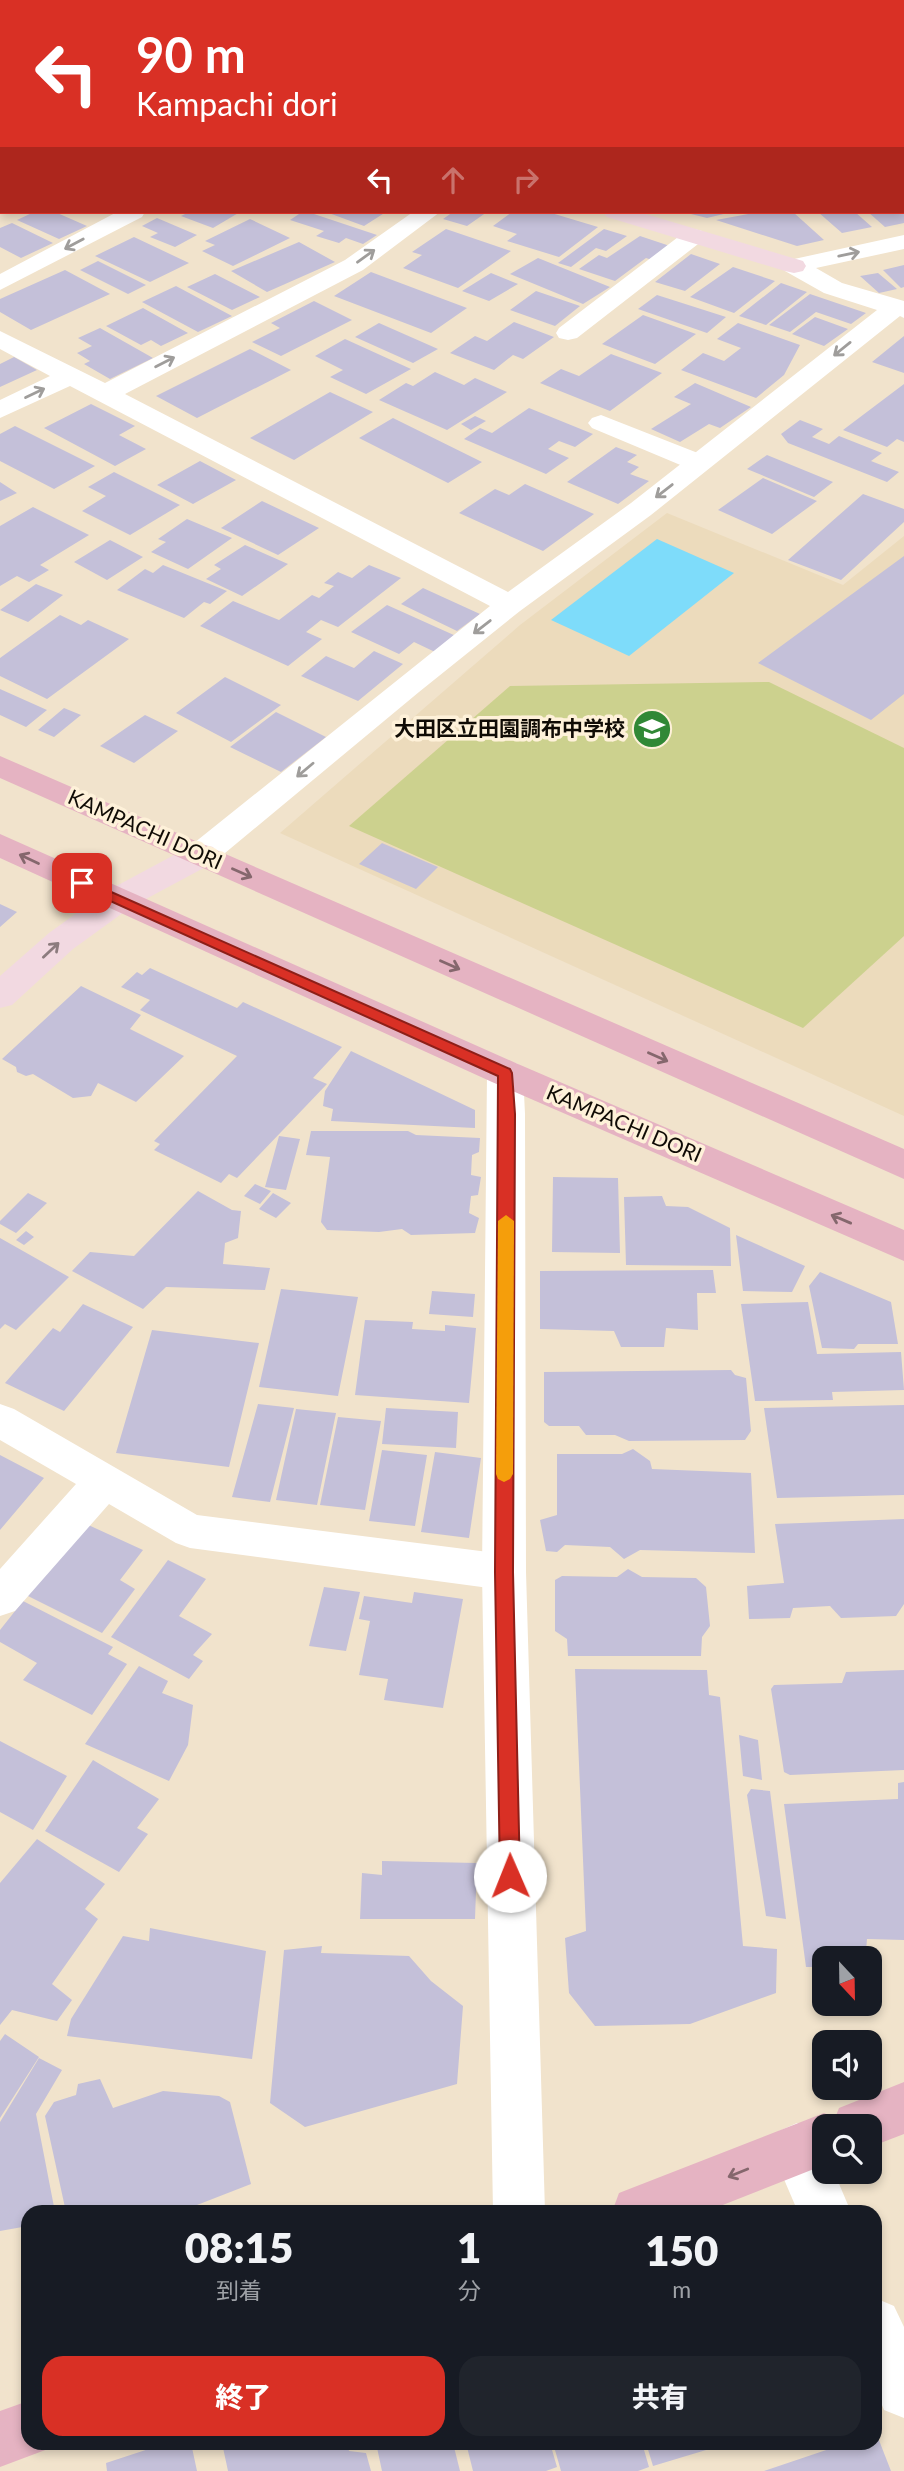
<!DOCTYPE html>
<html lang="ja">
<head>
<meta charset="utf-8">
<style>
  body { margin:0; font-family:Lato,"Noto Sans JP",sans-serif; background:#20242c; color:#f1f3f6; height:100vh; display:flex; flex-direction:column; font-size:26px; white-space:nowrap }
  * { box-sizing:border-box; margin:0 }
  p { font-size:23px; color:#9ea1a6 }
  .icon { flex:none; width:38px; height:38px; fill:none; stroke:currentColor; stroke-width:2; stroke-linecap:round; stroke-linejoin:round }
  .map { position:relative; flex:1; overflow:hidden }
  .side { position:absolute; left:21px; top:2205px; width:861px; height:245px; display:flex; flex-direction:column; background:#171b24; border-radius:21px; box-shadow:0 4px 10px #0003 }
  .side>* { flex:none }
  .top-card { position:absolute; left:0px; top:0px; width:905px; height:214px; box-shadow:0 4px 10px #0003; background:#d93025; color:#fff; overflow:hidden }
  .needle { width:46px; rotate:158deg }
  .controls { position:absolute; left:812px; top:1946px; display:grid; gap:14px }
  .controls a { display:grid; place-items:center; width:70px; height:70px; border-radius:14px; background:#171b24; box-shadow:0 4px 10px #0003; font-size:35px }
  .pin { position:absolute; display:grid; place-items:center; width:60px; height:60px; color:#fff; margin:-30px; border-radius:14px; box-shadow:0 4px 10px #0006 }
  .me { position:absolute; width:77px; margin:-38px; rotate:359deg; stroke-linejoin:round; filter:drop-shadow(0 0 5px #0008) }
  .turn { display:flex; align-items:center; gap:24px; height:147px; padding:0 21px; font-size:32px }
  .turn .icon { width:91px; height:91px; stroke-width:2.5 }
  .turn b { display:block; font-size:49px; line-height:60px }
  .lanes { display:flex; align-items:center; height:66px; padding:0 21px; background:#0003; justify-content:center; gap:35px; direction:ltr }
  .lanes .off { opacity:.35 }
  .eta { display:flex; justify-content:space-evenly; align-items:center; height:119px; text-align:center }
  .eta b { font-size:42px; font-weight:800; line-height:49px }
  .button { display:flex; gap:14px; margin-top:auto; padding:14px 21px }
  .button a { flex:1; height:80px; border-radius:21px; background:#d93025; color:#fff; font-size:28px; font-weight:800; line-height:80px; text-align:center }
  .button a+a { background:#20242c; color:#f1f3f6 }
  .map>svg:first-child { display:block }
</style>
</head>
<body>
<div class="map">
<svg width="904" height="2471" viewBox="0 0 904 2471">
  <rect width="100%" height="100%" fill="#f1e3cc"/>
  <path fill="#ecdbbc" d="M667,513L843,585L904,536V1116L280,833L520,625Z"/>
  <path fill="#ccd18e" d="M769,682L904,748V936L803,1028L349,826L510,686Z"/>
  <path fill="#7edcfa" d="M657,539L734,573L629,656L551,620Z"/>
  <path fill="#c4c0d9" d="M34,212H55L87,226L59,239L17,220Z
    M189,212H240L213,228L181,216Z
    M302,212H308L377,235L363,244L346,238L339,243L316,236L324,231L290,220Z
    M326,212H386L364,226Z
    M453,212H487L467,226L443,219Z
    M512,212H548L598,227L559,257L507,241L517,234L493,226Z
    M732,212L707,218L687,213V212Z
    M759,212H793L824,240L797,246L716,220Z
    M818,212H855L872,227L842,233Z
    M868,212H904V223L885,227Z
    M157,218L197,235L175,247L150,237L158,233L142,226Z
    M250,219L290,238L233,266L202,251L215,245L205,241Z
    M12,223L53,243L21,258L0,247V228Z
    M446,229L511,251L458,288L403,268L422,255L412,252Z
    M604,229L627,236L606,251L596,248L571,267L558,263Z
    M640,236L670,246L652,260L646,258L615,281L579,269L599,255L607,258Z
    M134,237L189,263L150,282L95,256Z
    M299,242L335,262L267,292L231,271Z
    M691,254L720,264L685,291L655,282Z
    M538,258L610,287L583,304L510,274Z
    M98,261L146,285L128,294L80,270Z
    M904,265V287L901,288L883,270Z
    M733,267L775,281L734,313L690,297Z
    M65,270L110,294L31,330L0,312V299Z
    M371,272L467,308L431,333L334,296Z
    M491,273L518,284L489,301L462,291Z
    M878,273L897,289L879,293L860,276Z
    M215,274L260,297L232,310L187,287Z
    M781,283L807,292L766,325L739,316Z
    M176,286L232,316L198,332L142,302Z
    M536,291L580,306L555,326L510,310Z
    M810,294L866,313L851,324L816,312L790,332L769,325Z
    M657,295L726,317L707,333L638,309Z
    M314,301L352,320L281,356L252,342L280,328L271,323Z
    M143,308L188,333L161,346L151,340L141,345L106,326Z
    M643,315L696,334L655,364L602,344Z
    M815,317L848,329L824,346L792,334Z
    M514,322L554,337L523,359L513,355L494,370L450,353L475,336L487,341Z
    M379,323L438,349L413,363L355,337Z
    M738,323L800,345L784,375L756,398L681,370L703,353L724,361L741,348L717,339Z
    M100,328L153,358L110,379L84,364L90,361L77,353L92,346L78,338Z
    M904,336V373L872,362Z
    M345,339L411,369L366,394L330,377L343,370L315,356Z
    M250,349L291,370L197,418L156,396Z
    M611,354L662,373L610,411L540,383L561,369L579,376Z
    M14,357L37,370L0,387V364Z
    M435,372L464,385L475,378L507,392L447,430L379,400L406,383L413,386Z
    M695,383L751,407L720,428L709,424L680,442L651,429L691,404L674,397Z
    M904,384V442L897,439L887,447L843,430Z
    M330,392L373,412L294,460L250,438Z
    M91,404L135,426L119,435L146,449L115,466L44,428Z
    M529,408L593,434L575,447L559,441L548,449L569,458L546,474L464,439L480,428L492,433Z
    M475,416L486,421L471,430L461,424Z
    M393,418L482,462L448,483L359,438Z
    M800,420L823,429L812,437L829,444L839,436L882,453L871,461L899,472L887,482L788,443L781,434Z
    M15,426L95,466L54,489L0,461V434Z
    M616,447L637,455L627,462L639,467L630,474L649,481L618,504L567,482Z
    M767,455L833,482L814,497L747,469Z
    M200,461L236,480L193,504L157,485Z
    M114,472L180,505L130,535L82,511L106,496L88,487Z
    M763,478L817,501L772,534L718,510Z
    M0,482L17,493L0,501Z
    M525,484L594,514L543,551L459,513L495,489L509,495Z
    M863,494L904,509V522L841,580L788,560Z
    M262,501L319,528L278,555L221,528Z
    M33,507L89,535L40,565L49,570L29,582L17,576L0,586V526Z
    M187,519L232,538L188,569L151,552L166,542L158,539Z
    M110,540L143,557L107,580L74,562Z
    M245,545L288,564L242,596L206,579L221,569L214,565Z
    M904,556V694L871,720L758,663Z
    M163,565L227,591L210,604L204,602L184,618L117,590L145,569L153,573Z
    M369,565L401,578L338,627L321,620L306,632L322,639L288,666L200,626L233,601L279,620L312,595L319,598L334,586L324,583L338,572L352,578Z
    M36,584L63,595L28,622L0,610Z
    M423,588L480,614L457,631L401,604Z
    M387,605L456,636L435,652L414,642L399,654L351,632Z
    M60,615L81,625L88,620L129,639L47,699L0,676V658Z
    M374,651L403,664L358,701L301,676L326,656L354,668Z
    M225,677L281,705L231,742L176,713Z
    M0,689L47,710L26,727L0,715Z
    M64,708L81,715L54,737L38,730Z
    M276,712L326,737L281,772L230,747Z
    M145,715L178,731L134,763L100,746Z
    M382,843L438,867L416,889L359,864Z
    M0,904L17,912L0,927Z
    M150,968L237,1008L243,1002L342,1047L313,1078L327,1084L237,1178L229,1174L221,1183L154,1150L160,1144L154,1141L237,1056L140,1010L150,1000L121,987L137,972L142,975Z
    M81,986L141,1015L130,1029L184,1056L136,1102L98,1083L91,1096L73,1098L33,1074L26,1076L17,1072L16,1067L2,1059Z
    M351,1051L475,1110V1128L331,1121L333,1109L323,1106L325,1091Z
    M311,1131H408L416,1135L480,1138L479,1152L472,1155L471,1175L481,1177L478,1195L471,1196L469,1213L479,1218L475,1233L411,1235L402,1229L379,1232L327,1230L321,1222L330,1157L306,1155Z
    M279,1136L300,1139L286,1190L265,1187Z
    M553,1177L618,1178L620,1253L552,1252Z
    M255,1184L271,1191L260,1204L244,1196Z
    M198,1191L232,1210L241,1211L238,1238L225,1243L223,1264L270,1268L265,1290L166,1287L143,1309L72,1271L90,1252L134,1256Z
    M28,1193L47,1203L16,1233L0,1224V1221Z
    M273,1193L291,1203L276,1218L259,1209Z
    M662,1196L666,1206L688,1207L730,1228L731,1266L626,1265L624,1197Z
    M26,1231L34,1237L24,1245L16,1240Z
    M736,1235L805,1266L792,1292L743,1291Z
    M0,1238L69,1277L16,1330L5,1324L0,1329Z
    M713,1270L716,1293H697L698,1330L666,1328L664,1347H621L614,1331L540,1329V1271Z
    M820,1272L891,1302L898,1344H858L854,1349L822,1348L809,1286Z
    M281,1289L358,1297L338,1396L259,1387Z
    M432,1291L475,1294L473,1317L429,1314Z
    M808,1302L817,1354L901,1352L904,1390L832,1392L833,1400L755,1401L741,1304Z
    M83,1304L133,1327L64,1411L5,1383L53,1328L60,1332Z
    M365,1320L413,1322L412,1329L445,1331V1325L476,1328L469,1403L355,1395Z
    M152,1330L259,1343L229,1467L116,1453Z
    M731,1370L735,1375L746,1378L751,1431L745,1440L629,1441L615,1435H586L579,1426H549L544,1422V1372Z
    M258,1404L294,1408L270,1502L232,1497Z
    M904,1405V1495L777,1498L764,1408Z
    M386,1408L458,1412L456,1448L382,1444Z
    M296,1409L336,1413L317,1505L276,1500Z
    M338,1417L381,1421L365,1510L320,1505Z
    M633,1449L650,1461L652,1469L751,1473L755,1553L640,1550L624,1559L610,1547L565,1545L557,1552L546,1551L540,1520L557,1515V1454H622Z
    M382,1450L427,1455L415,1526L369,1521Z
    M435,1452L481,1458L469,1538L421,1532Z
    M0,1455L44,1478L0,1530Z
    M904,1519V1604L896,1616L841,1618L830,1606L793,1608L790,1618L749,1619L747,1586L784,1583L775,1524Z
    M84,1523L143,1550L120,1580L135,1589L102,1633L26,1595Z
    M168,1560L206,1579L179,1616L212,1634L193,1655L203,1661L189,1679L111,1637Z
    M628,1569L642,1577L696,1578L706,1587L710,1626L702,1637L701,1656H568L567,1639L555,1631V1580L562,1576L617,1577Z
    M324,1587L360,1592L346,1651L309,1646Z
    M414,1592L463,1599L443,1708L384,1700L388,1679L359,1675L370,1621L359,1619L364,1596L412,1603Z
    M23,1601L113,1647L108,1654L127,1664L92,1715L23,1680L37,1663L0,1642V1630Z
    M139,1666L168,1681L162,1693L193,1705L188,1745L169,1781L85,1744Z
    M575,1669L707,1670L709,1695L720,1697L743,1946L777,1949L776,1993L690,2024L595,2026L569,1993L565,1938L586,1931Z
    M904,1670V1770L790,1775L784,1772L771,1689L774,1685L842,1683L846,1672Z
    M739,1735L758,1740L762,1780L743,1776Z
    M0,1741L67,1776L33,1830L0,1812Z
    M93,1760L159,1799L137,1828L148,1834L119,1872L45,1831Z
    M904,1782V1940L867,1939L866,1951L854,1952L853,1958H824V1967H806L784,1804L898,1799V1783Z
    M751,1789L770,1791L786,1919L766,1916L747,1795Z
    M37,1839L105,1884L85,1909L98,1919L52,1984L72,2000L57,2021L12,2010L0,2025V1883Z
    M382,1861L477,1863L475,1919H360L362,1873L382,1875Z
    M150,1928L266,1951L252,2059L67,2036L71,2019L123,1936L149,1941Z
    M322,1946L321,1953L409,1956L431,1981L463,2006L457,2084L305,2127L270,2103L284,1950Z
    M5,2034L39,2057L0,2118V2041Z
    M39,2058L62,2070L36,2114L55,2212H28V2226L0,2231V2122Z
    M100,2079L113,2108L163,2091L219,2096L230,2102L251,2184L179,2212H166L162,2206L144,2212H66L45,2116L54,2102L76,2095L78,2084Z
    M875,2430L891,2471H764L847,2443H875Z
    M167,2443H191L197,2471H107L106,2463Z
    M222,2443H347L349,2451L366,2453L371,2471H228Z
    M376,2443H453L460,2471H382Z
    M466,2443H550L557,2467L546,2471H473Z
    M553,2443H642L649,2467L638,2471H561Z
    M646,2443H726V2444L653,2466Z"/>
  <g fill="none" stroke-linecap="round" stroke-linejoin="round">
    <path fill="#fff" fill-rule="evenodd" d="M117,212H145L142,217L0,290V274Z
      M694,229L702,231L705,236L702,241L577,338L568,340L559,338L556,333L559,328L686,231Z
      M601,415L708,457L712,463L708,469L699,471L690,469L592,428L588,423L592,418Z
      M0,1404L14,1409L197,1515L504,1554L519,1559L525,1572L519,1585L504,1590L190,1548L176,1543L109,1504L15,1611L0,1616V1569L76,1484L0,1440Z"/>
    <path fill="#fff" fill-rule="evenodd" d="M540,0H569L539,2Z
      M903,81H904V95H903Z
      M2,161V175L0,176V162Z
      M413,212H440L363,270L125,394L508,592L631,503L877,310L824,293L785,271L782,266L785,261L904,235V249L816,268L842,283L904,301V318L900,316L651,515L520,611L419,692L213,863L201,866L189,863L184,855L189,847L490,606L70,386L0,418V400L50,376L0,349V331L105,383L345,260Z
      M505,1060L518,1064L523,1073L525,1114L526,1572L545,2212H493L482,1572L487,1073L492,1064Z
      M797,2123L815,2131L824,2151V2172H834L851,2212H798L771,2149L779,2131Z
      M875,2298L894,2306L904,2327V2418L884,2410L875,2388Z"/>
    <path fill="#f2d9e1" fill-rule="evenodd" d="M0,19H2V31H0Z
      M603,212H639L803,261L806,266L803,271L794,273L785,271L607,217Z
      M201,844L213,847L218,855L213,863L131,907L73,949L12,1005L0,1008V976L49,933L107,891L189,847Z"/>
    <path fill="#e5b3c2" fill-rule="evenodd" d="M0,756L904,1149V1179L0,778Z
      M0,834L518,1064L904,1230V1261L492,1082L0,858Z
      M904,2082V2134L870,2147V2126H824V2165L705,2212H612L619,2193L824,2113L835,2118L839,2108Z
      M28,2401V2443H50L48,2449L0,2467V2411Z"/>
  </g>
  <defs><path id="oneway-shaft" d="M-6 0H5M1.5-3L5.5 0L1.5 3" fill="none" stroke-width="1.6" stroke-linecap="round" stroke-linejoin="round" transform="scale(1.75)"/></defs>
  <g stroke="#9f9d9b">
    <use href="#oneway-shaft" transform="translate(74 244) rotate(152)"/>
    <use href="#oneway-shaft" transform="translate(849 254) rotate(-12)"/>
    <use href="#oneway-shaft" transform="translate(366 256) rotate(-36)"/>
    <use href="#oneway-shaft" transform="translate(842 349) rotate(141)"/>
    <use href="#oneway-shaft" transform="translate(165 362) rotate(-27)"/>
    <use href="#oneway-shaft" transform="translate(35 393) rotate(-26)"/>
    <use href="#oneway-shaft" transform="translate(664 491) rotate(142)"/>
    <use href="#oneway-shaft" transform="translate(482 627) rotate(142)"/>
    <use href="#oneway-shaft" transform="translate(305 770) rotate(140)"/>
  </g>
  <g stroke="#85676d">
    <use href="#oneway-shaft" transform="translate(29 859) rotate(-155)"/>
    <use href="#oneway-shaft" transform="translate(242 873) rotate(24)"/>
    <use href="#oneway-shaft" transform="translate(450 965) rotate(24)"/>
    <use href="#oneway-shaft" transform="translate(658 1057) rotate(24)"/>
    <use href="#oneway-shaft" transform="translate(841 1219) rotate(-157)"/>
    <use href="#oneway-shaft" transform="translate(738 2173) rotate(158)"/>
  </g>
  <use stroke="#8c7c7e" href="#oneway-shaft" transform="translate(51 950) rotate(-43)"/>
  <path fill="#d93025" stroke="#8d1f18" stroke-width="2" d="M82,879L510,1069L512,1073L515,1114L513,1572L520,1876L517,1882L510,1885L503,1882L500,1876L495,1572L498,1076L77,886L75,883Z"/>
  <path fill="#f59e0b" d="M506,1215L514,1221L513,1474L510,1479L504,1482L498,1479L496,1474L498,1221Z"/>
  <defs>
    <g id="school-disc" transform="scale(2.0125)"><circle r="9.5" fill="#318836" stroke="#fef1d9"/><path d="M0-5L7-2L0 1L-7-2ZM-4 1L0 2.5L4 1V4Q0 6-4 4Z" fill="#fff"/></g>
  </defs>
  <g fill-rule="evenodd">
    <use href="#school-disc" x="652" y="729"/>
  </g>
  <g text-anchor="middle" stroke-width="7" stroke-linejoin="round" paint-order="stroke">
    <g font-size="21" font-weight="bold" fill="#100b05" stroke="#fef1d9" text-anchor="end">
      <text x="625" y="736">大田区立田園調布中学校</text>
    </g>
    <g font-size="21" fill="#100b05" stroke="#fef1d9">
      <text transform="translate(145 830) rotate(24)" y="7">KAMPACHI DORI</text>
      <text transform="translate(624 1124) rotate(23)" y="7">KAMPACHI DORI</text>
    </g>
  </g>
</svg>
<div class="controls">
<a><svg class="needle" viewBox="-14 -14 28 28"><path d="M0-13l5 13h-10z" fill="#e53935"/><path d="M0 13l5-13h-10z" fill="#9ea1a6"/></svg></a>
<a><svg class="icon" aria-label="sound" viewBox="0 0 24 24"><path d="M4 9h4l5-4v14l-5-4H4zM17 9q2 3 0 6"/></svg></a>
<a><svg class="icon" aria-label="search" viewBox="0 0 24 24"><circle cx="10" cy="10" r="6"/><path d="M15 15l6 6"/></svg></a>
</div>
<div class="pin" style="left:82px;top:883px;background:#d93025"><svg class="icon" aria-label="arrive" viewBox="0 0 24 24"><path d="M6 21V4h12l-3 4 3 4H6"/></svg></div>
<svg class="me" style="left:510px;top:1876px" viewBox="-20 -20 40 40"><circle r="19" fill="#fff"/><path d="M0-13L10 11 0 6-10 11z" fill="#d93025"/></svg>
<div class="top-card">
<div class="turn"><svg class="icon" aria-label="left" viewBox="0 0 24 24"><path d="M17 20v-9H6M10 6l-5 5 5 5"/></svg><div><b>90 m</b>Kampachi dori</div></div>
<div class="lanes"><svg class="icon" aria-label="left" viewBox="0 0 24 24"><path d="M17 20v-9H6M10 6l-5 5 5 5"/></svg><svg class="icon off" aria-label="ahead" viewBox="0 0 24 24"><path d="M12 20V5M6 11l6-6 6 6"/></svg><svg class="icon off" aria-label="right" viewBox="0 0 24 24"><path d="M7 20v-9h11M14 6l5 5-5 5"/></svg></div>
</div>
<section class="side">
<div class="eta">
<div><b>08:15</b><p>到着</p></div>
<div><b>1</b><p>分</p></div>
<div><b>150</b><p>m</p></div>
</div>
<div class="button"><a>終了</a><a>共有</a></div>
</section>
</div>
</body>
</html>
